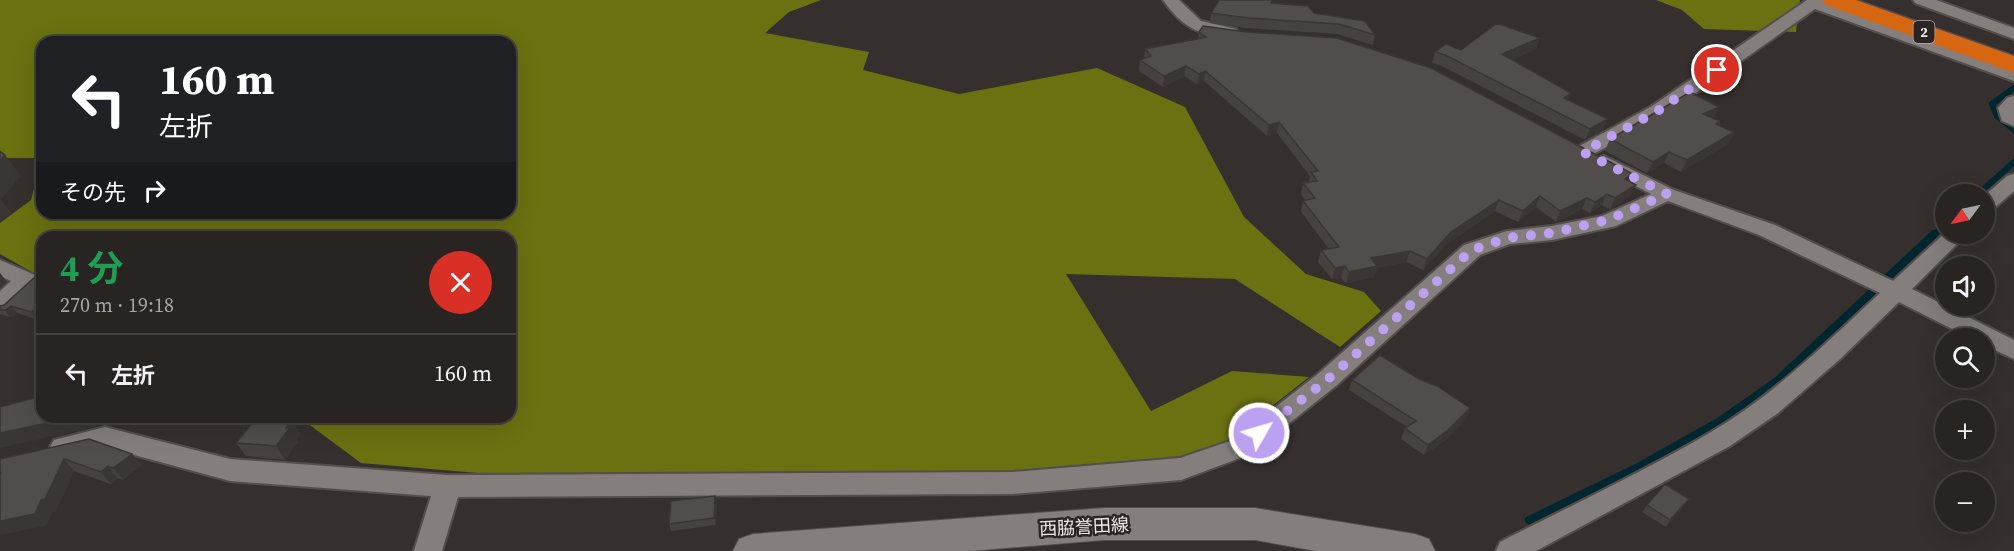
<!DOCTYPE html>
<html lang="ja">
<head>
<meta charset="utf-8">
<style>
  body { margin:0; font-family:"Source Serif 4","Noto Sans JP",serif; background:#34302f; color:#f1f3f6; height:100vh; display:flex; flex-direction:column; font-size:22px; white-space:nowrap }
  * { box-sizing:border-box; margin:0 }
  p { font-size:20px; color:#a5a4a5 }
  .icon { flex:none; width:33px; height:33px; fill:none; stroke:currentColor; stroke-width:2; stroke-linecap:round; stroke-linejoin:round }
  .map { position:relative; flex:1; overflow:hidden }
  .side { position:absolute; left:36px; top:231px; width:480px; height:192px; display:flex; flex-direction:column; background:#282422; border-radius:18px; box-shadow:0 6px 24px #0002,0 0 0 2px #444140 }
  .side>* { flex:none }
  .top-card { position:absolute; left:36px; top:36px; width:480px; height:183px; border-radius:18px; box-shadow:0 6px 24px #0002,0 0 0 2px #444140; background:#202124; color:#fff; overflow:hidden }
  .needle { width:39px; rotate:237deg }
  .tools { position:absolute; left:1935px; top:184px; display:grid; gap:12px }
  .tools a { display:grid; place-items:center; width:60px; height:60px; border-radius:50%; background:#282422; box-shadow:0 6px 24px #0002,0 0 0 2px #444140; font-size:30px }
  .pin { position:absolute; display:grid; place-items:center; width:51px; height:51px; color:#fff; margin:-26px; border:3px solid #fff; border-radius:50%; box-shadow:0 2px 6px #0007 }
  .me { position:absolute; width:66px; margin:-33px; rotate:52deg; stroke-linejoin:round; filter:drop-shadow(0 0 4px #0008) }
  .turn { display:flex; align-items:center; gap:21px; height:126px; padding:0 24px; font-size:27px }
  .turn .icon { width:78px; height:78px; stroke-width:2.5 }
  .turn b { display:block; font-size:42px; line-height:51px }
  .then { display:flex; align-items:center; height:57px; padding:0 24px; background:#0003; gap:12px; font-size:22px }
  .round { display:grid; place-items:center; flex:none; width:63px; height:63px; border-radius:32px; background:#34302f }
  .summary { display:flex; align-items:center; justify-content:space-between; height:102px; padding:0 24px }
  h1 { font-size:36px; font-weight:700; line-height:45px; color:#1e9e55 }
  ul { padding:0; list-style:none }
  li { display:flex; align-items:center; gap:18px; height:78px; padding:0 24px; border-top:2px solid #444140 }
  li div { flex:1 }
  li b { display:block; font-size:22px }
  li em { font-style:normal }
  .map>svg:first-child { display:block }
</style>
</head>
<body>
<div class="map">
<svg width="2014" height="551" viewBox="0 0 2014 551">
  <rect width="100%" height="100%" fill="#35302e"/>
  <path fill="#6a7111" d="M0,0H821L789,12L765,33L869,52L863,70L959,94L1097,68L1185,107L1244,217L1306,274L1364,292L1381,311L1340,347L1235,279L1066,274L1151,411L1232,371L1309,377L1209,456L1121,476L561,480L361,463L299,417H510V237H42V278L0,254V223L31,200L42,160V213H510V42H42V158H0Z
    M1656,0H1800L1796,32L1704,29L1682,10Z"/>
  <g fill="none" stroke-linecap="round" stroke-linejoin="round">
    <path stroke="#00262f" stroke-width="6" d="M2014,88L1992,104L1997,116L2014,130
      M1977,195L2014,162
      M1933,236L1946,224"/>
    <path stroke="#00262f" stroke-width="8" d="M1529,520L1640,466L1720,421L1777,381L1934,234"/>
    <g stroke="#524e4d" stroke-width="4">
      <path id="street" d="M1163,0H1179L1201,21L1236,29L1238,33L1230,38C1197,34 1183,28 1163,0Z
        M1807,0H1826L1825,2L2014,70V81L1815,9L1666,114L1590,156H1576L1573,152L1576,148L1652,106Z
        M1913,0H1936L2014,28V39L1915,3Z
        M2014,96V126L2002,121L1998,108L2007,98Z
        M1604,156L1674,190L1775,225L1893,281L1946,232V234H1967L1912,289L2014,340V359L1984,345V339H1972L1899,302L1839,360L1778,413L1730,446L1536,551H1496L1500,542C1570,506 1643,472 1711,432C1774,395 1827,342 1880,293L1759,235L1668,201L1616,226L1552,240L1510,244L1480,255L1337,385L1251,454L1181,480L1013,494L458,497L442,551H414L431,496L230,481L105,447L63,457L54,454L50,447L54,440L105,427L230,459L448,475L1013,472L1180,458L1233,440L1319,373L1464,245L1507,231L1552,226L1602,216L1651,194L1597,166L1594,162L1597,158Z
        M2014,174V191L1991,211L1984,213V196L2007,176Z
        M0,260L35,275L38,280L8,310L0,312V291L11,281L0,276Z"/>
    </g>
    <g stroke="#524e4d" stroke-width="2">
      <path id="secondary" d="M1104,508H1255L1415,534L1429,539L1435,551H1316L1255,540H1104L970,551H733L739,539L753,534Z"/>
    </g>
    <g stroke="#524e4d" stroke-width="3">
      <path id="highway" d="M1822,0H1856L2014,56V73L1826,5Z"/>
    </g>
    <use href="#street" fill="#847f7c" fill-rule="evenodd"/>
    <use href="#secondary" fill="#847f7c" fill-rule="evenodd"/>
    <use href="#highway" fill="#d76612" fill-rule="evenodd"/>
  </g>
  <path fill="#464240" d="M1271,3L1314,13L1375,35L1373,45L1337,34L1246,28L1210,23L1211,13Z
    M1199,32L1633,174L1630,182V196L1610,210L1602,205L1590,213L1582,209L1556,222L1536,207L1518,222L1495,211L1447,244L1423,270L1406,262L1377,268L1374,277L1346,283L1341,278L1332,279L1318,262L1321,250L1329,249L1301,212L1303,201L1305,200L1301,194L1303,183L1309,182L1310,176L1277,133L1267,136L1204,81L1197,84L1184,76L1163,87L1139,71L1140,60L1144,59L1145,49L1198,39Z
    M1540,38L1536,49L1511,60L1568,100L1603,130L1585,140L1442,66L1432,63L1435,52L1461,50Z
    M1719,107L1714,118L1720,121L1719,125L1734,132L1728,144L1681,172L1664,163L1647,173L1605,151L1610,139Z
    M36,276V319L17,313L10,317L1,314L0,312V306L4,305Z
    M1419,379L1470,408L1466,419L1444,441L1424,455L1401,439L1405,428L1407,427L1349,390L1352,380Z
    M299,431L298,432L300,434L296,439L298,442L285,460L246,456L236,443Z
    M132,454L141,465L123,480L117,478L111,484L74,471L56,511L52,512L46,526L0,459Z
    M717,503L716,525L671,531L669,524Z
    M1647,505L1684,506L1666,527L1642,512Z"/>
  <path fill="#393634" d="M1540,38L1536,49L1498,65L1502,54Z
    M1186,66L1184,76L1163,87L1164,76Z
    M1205,71L1204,81L1197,84L1199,74Z
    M1571,93L1567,104L1564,98Z
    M1719,107L1714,119L1703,114Z
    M1608,119L1603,130L1585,140L1590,129Z
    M1279,122L1277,133L1267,136L1269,125Z
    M1734,132L1728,144L1681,172L1687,160Z
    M1669,152L1664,163L1647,173L1653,162Z
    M5,155L21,176L1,199L12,214L0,220V161Z
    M1633,174L1628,185L1625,179Z
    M1636,185L1630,196L1610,210L1615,198Z
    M1607,194L1602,205L1590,213L1595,202Z
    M1540,196L1536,207L1518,222L1523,211Z
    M1587,198L1582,209L1556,222L1560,211Z
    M1499,200L1495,211L1447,244L1423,270L1427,259L1451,232Z
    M1410,251L1406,262L1377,268L1374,277L1346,283L1349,272L1371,258Z
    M1345,266L1341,278L1332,279L1335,268Z
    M0,273L7,282L0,289Z
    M42,305V316L36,319L31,312Z
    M11,306L17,313L10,317L5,310Z
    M1470,408L1466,419L1444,441L1424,455L1428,445Z
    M76,417H95V427L0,448V433Z
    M290,417L299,431L298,432L300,434L296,439L298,442L285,460L276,446L286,428L287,421Z
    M132,454L141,465L123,480L113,468Z
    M64,459L74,471L56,511L52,512L46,526L0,535V521L41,500Z
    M108,466L117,478L111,484L101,472Z
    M715,496L717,503L716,525L714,518Z
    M1689,499L1684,506L1666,527L1670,520Z"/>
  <path fill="#514d4a" stroke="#393634" stroke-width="1.5" d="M1219,0H1272L1271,3L1308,6L1314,13L1365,21L1375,35L1339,24L1248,18L1211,13Z
    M1496,24L1502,25L1540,38L1502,54L1571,93L1564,98L1608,119L1590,129L1445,55L1435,52L1446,44L1461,50Z
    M1203,26L1247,32L1337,38L1431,68L1633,174L1625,179L1636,185L1615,198L1607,194L1595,202L1587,198L1560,211L1540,196L1523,211L1499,200L1451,232L1427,259L1410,251L1371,258L1377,266L1349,272L1345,266L1335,268L1321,250L1339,247L1303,201L1315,198L1303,183L1317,181L1311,172L1318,171L1279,122L1269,125L1205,71L1199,74L1186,66L1164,76L1140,60L1151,56L1145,49L1206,37L1199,32Z
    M1690,92L1719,107L1703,114L1720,121L1716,124L1734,132L1687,160L1669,152L1653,162L1610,139Z
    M0,151L5,155L0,161Z
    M36,276L42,278V305L31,312L11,306L5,310L0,309V306L4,305Z
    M1380,355L1419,379L1437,386L1470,408L1448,430L1428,445L1405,428L1416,421L1352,380Z
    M42,396V417H76L0,433V407Z
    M257,417H290L287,421H291L286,428H290L276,446L236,443Z
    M89,439L132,454L113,468L108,466L101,472L64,459L45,499L41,500L35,514L0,521V475L1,473H0V459Z
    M1665,484L1689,499L1670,520L1647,505Z
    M715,496L714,518L669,524L671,501Z"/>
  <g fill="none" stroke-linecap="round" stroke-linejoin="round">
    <path stroke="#bca0f2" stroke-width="10" stroke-dasharray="0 18" d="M1259,433L1328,379L1472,250L1507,238L1552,233L1608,220L1667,194L1583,152L1659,110L1717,70"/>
  </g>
  <g text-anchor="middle" stroke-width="5" stroke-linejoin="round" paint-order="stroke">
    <rect fill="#2b2624" stroke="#b2aead" stroke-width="1.5" x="1913.5" y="21" width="21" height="22" rx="4.5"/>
    <g font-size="14" font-weight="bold" fill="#ece9e8">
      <text x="1924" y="37">2</text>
    </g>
    <g font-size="18" fill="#ece9e8" stroke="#2b2624">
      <text transform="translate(1084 527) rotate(-3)" y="6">西脇誉田線</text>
    </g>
  </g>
</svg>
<div class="tools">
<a><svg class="needle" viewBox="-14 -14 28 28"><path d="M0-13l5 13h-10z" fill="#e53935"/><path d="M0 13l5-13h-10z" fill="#a5a4a5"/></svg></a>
<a><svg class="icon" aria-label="sound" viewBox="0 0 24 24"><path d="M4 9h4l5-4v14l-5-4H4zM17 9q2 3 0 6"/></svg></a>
<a><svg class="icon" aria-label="search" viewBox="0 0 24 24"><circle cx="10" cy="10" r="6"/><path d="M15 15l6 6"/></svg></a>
<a>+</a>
<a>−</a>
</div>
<div class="pin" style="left:1717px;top:70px;background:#d93025"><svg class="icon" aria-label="arrive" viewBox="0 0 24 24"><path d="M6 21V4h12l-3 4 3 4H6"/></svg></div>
<svg class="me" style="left:1259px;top:433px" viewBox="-20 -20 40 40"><circle r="17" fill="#bca0f2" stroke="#fff" stroke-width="3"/><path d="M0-11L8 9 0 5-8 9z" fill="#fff"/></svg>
<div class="top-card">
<div class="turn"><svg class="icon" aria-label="left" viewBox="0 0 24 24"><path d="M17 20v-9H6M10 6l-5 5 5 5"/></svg><div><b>160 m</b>左折</div></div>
<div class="then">その先<svg class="icon" aria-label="right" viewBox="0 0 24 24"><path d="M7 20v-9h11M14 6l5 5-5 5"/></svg></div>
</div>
<section class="side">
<div class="summary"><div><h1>4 分</h1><p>270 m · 19:18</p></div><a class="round" style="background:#d93025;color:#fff"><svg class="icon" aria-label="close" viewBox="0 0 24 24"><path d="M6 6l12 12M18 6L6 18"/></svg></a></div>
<ul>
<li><svg class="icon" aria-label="left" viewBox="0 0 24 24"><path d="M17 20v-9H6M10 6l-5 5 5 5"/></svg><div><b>左折</b></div><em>160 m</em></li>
</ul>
</section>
</div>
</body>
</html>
